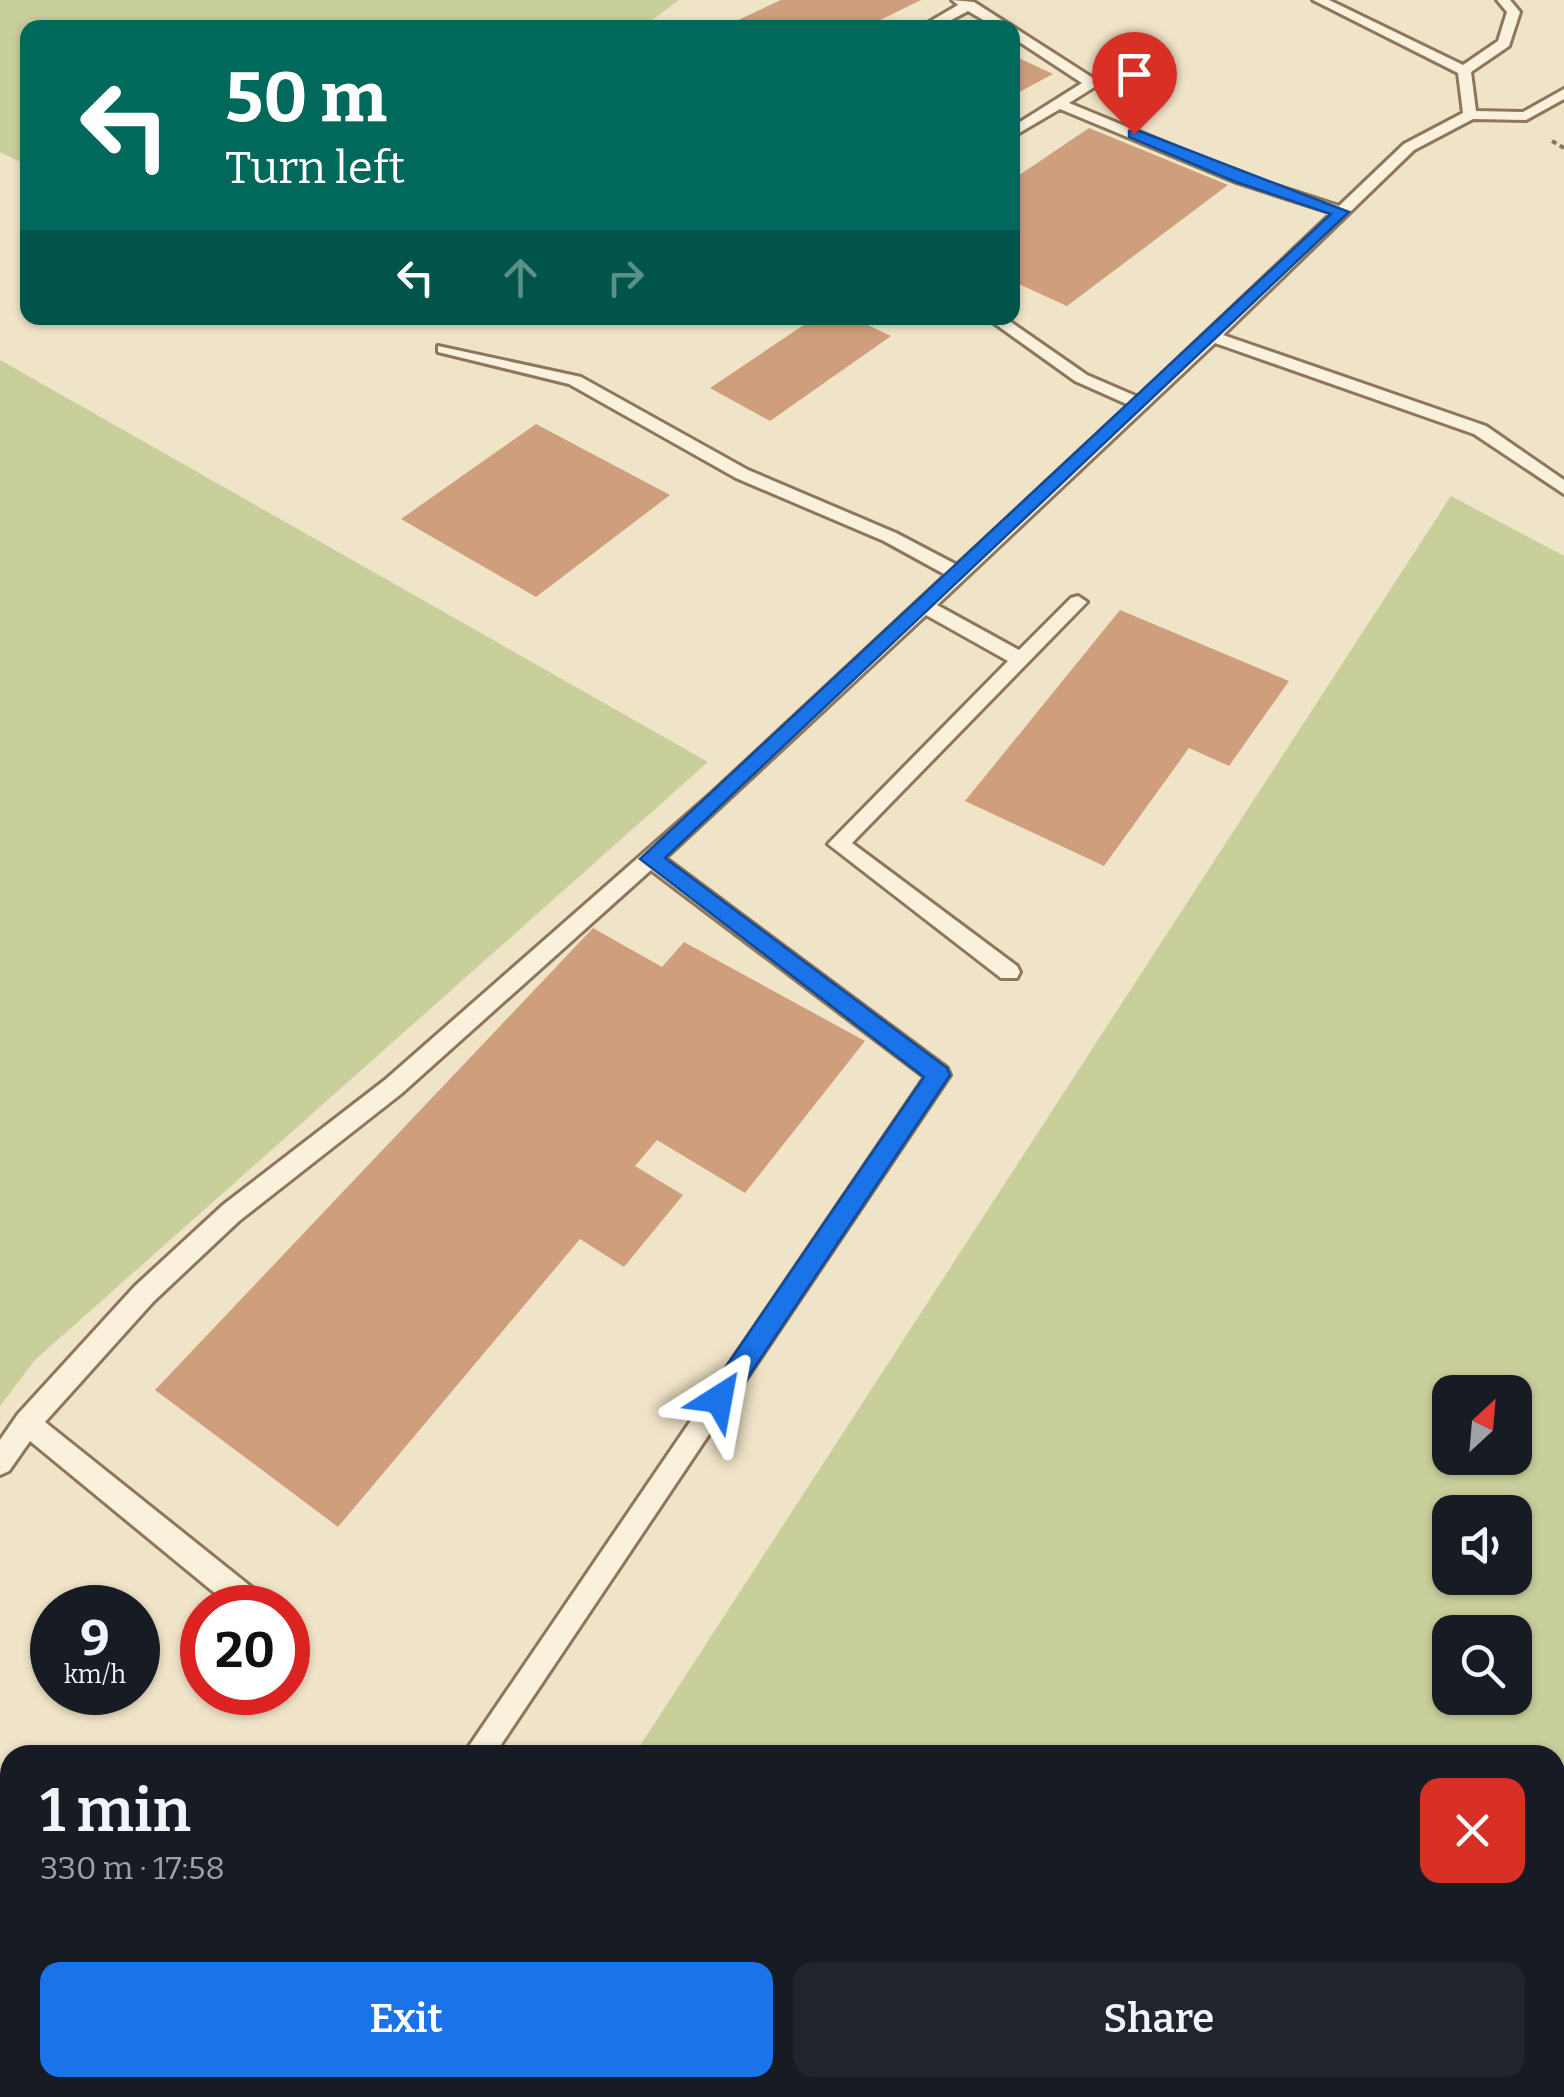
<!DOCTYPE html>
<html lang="en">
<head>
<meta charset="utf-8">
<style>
  body { margin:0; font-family:Bitter,serif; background:#20242c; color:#f1f3f6; height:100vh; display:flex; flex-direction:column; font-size:38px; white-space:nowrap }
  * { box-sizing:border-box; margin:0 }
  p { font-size:32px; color:#9ea1a6 }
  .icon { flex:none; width:55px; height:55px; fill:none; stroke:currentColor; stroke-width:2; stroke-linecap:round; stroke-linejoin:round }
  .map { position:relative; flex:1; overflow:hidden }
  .details { position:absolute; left:0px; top:1745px; width:1565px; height:352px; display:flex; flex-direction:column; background:#171b24; border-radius:30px 30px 0 0; box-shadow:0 2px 8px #0004 }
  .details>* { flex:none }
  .top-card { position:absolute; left:20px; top:20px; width:1000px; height:305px; border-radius:20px; box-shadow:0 2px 8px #0004; background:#00695c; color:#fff; overflow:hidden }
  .needle { width:65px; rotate:26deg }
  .tools { position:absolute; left:1432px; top:1375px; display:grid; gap:20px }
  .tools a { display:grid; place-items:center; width:100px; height:100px; border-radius:20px; background:#171b24; box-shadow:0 2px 8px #0004; font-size:50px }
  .speed { position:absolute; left:30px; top:1585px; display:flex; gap:20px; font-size:50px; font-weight:700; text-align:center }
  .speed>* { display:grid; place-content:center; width:130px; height:130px; border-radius:50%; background:#171b24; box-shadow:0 2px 8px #0004; line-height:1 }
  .speed small { font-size:25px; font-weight:400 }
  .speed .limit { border:15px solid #d22; background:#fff; color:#111 }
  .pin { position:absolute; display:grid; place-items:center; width:85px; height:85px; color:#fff; margin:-102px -42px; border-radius:50% 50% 50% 0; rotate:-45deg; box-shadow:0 0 10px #0007 }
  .pin .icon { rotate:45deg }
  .me { position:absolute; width:110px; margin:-55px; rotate:34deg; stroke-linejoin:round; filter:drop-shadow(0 0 8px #0008) }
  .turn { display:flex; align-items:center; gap:35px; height:210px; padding:0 40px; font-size:45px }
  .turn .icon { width:130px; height:130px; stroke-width:2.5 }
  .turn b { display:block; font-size:70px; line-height:85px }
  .lanes { display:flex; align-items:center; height:95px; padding:0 40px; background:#0003; justify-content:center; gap:50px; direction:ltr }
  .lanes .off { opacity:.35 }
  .round { display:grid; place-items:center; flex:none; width:105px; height:105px; border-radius:20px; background:#20242c }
  .summary { display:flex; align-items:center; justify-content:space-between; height:170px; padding:0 40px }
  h1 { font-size:60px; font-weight:600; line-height:75px }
  .cta { display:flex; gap:20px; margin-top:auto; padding:20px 40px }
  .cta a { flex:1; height:115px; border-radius:20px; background:#1a73e8; color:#fff; font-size:40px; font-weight:600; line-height:115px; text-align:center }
  .cta a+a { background:#20242c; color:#f1f3f6 }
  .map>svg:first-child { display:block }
</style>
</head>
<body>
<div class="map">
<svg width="1564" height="2097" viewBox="0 0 1564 2097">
  <rect width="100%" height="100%" fill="#f0e4c8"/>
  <path fill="#c9cf9b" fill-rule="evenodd" d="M0,0H679L641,28H28L27,165L0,152Z
    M0,360L708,762L35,1360L0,1406Z
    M1451,496L1564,556V2097H413L419,2088H1555V1755H634ZM1450,1392H1515V1458H1450ZM1450,1512H1515V1578H1450ZM1450,1632H1515V1698H1450Z
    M0,1977L10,1986V2088H118L128,2097H0Z"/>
  <path fill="#cf9f7d" d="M781,0H921L864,28H721Z
    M1012,55L1053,74L1012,96Z
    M1089,128L1228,185L1067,306L1012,281V180Z
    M814,318H853L891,336L770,421L710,388Z
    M536,424L670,495L536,597L401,519Z
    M1120,610L1289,681L1229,766L1189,748L1104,866L965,801Z
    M593,928L662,967L684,942L865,1041L745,1193L657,1140L635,1166L683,1195L624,1267L580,1239L338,1527L155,1390Z"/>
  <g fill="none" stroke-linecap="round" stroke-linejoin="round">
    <g stroke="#8d765c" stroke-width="6">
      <path id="service" d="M952,0L974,2L1096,80V86L1069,103L1246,176L1339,206L1404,144L1463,113L1458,73L1313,0H1329L1463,65L1498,41L1507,12L1497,0H1510L1520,12L1509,46L1471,72L1476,111L1523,112L1564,89V99L1526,120L1473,119L1414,150L1223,335L1486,426L1564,480V494L1474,434L1215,343L937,605L1019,650L1071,598L1078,596L1087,602L852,843L1017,966L1020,972L1017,978H1001L828,844L1008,661L926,615L665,858L947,1068L950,1075L494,1755H463L925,1077L651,870L401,1094L239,1221L153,1302L45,1422L265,1598L269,1608H233L30,1441L9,1471L0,1475V1440L18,1414L135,1286L223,1205L385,1080L713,792L946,575L884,541L736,478L569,384L438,352V346L581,377L748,470L896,533L957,565L1129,405L1075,381L987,318H1005L1087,375L1138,397L1332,213L1236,182L1060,109L1012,137V127L1082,83L1012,37V28H997L968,11L936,28H919L958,5Z
        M0,1853L10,1857V1891L0,1887Z"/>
    </g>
    <path stroke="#8d765c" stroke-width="4" stroke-dasharray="5 4" stroke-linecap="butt" d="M1552,141L1564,148"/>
    <use href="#service" fill="#faf1dc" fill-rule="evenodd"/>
  </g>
  <path fill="#1a73e8" stroke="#114b97" stroke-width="2.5" d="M1129,131H1139L1349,212L665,858L947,1068L950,1075L728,1407L719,1411L710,1407L706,1399L710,1390L924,1077L640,859L1331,214L1236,182L1129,137Z"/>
</svg>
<div class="tools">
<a><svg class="needle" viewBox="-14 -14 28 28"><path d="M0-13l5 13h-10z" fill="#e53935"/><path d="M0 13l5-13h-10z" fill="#9ea1a6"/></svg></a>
<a><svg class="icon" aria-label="sound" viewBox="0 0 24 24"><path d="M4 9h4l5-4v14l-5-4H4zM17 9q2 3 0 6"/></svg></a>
<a><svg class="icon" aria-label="search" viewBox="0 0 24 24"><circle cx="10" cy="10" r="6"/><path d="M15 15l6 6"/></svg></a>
</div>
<div class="speed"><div>9<small>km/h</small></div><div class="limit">20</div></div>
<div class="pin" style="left:1134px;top:134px;background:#d93025"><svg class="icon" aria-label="arrive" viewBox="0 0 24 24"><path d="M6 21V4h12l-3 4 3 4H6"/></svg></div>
<svg class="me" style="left:719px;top:1399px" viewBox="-20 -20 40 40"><path d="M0-17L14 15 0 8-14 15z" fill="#1a73e8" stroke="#fff" stroke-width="4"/></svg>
<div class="top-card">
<div class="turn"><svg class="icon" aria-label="left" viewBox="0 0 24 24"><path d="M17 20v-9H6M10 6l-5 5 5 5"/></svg><div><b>50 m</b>Turn left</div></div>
<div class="lanes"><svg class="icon" aria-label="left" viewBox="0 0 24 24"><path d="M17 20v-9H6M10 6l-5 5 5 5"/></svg><svg class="icon off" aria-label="ahead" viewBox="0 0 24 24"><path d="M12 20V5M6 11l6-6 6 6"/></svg><svg class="icon off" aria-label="right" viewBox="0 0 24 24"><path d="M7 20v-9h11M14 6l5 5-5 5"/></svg></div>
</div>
<section class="details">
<div class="summary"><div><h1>1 min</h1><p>330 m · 17:58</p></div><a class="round" style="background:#d93025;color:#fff"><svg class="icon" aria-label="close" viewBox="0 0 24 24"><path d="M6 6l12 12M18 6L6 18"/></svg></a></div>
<div class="cta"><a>Exit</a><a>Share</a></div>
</section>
</div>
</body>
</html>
